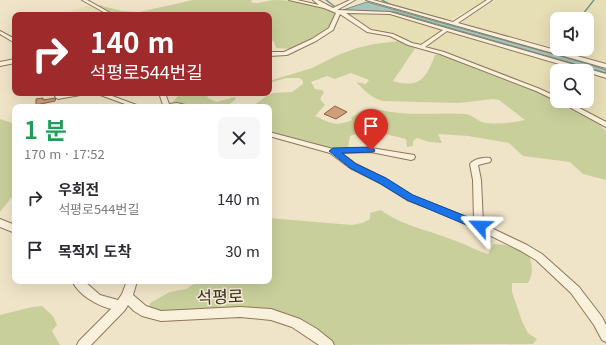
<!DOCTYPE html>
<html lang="ko">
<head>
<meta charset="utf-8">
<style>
  body { margin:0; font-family:Georgia,"Noto Sans KR",serif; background:#f7f7f7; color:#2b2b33; height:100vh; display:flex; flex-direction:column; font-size:15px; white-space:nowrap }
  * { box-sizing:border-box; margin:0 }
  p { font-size:13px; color:#7c7c81 }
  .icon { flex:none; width:22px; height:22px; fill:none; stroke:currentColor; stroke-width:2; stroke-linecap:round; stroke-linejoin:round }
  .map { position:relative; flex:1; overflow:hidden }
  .details { position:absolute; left:12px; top:104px; width:260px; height:180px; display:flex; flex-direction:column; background:#fff; border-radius:8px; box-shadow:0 4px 16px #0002 }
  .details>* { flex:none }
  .banner { position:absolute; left:12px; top:12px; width:260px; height:84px; border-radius:8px; box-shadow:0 4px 16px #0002; background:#9e2a2b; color:#fff; overflow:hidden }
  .buttons { position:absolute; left:550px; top:12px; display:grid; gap:8px }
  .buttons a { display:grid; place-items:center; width:44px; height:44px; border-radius:8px; background:#fff; box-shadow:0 4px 16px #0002; font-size:20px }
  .pin { position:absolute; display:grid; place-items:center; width:34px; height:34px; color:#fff; margin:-41px -17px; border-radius:50% 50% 50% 0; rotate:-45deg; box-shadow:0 0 4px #0007 }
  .pin .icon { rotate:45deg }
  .me { position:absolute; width:44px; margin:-22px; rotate:295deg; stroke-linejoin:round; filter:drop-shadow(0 0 3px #0008) }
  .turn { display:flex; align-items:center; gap:14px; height:84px; padding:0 12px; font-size:18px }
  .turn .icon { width:52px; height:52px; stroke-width:2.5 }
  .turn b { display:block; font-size:28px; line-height:34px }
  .round { display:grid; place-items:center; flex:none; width:42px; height:42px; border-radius:8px; background:#f7f7f7 }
  .summary { display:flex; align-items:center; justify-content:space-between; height:68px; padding:0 12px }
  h1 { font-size:24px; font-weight:600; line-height:30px; color:#1e9e55 }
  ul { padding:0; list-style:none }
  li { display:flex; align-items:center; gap:12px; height:52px; padding:0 12px }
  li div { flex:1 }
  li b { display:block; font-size:15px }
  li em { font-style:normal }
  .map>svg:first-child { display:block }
</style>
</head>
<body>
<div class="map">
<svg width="606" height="345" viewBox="0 0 606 345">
  <rect width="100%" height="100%" fill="#f0e4c8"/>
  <path fill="#e6deb5" d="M385,0H384H486L450,20L387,3Z
    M496,0H593L577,19H557V41L551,47L462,23L464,20Z
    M596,0H606V64L556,49L557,47V49H587V19H581Z
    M90,5L108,15H64L63,14Z
    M345,13L387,14L579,71H557V97L528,83L412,43L393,34L369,31Z
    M587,73L606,79V121L565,101H587Z"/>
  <path fill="#c9cf9b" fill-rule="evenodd" d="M193,0H252L251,2C259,5 266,0 275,0C294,0 314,4 332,11L334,12V20L330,27L312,40L291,49L276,48L274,41L269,42V15H117L96,6L99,5L122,11L139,12Z
    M399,41L416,47L393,81C420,89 426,78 435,55H442L534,90L600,125L606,131V180L583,174L570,162L523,156L509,143L468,136L438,134L442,143L429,142L417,138L413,141V146L407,147L406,139L385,134L383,131L373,128L350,136L348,148L334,149L306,141L269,133V107H251L268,95L273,93L292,92L303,84V81L300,78H286L269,83V81L312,68L338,55L357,48L374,44ZM351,73L369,80L366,84L356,82C365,91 371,98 383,101L459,103L493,99L499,100L525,120C512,123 495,125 482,122C476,120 473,115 466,114C441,112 416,116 392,112C383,111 372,107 364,110C360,111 355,115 351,118L352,120C336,127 330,123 315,116L325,105L320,99L324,92L322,90L315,89L311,82L327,76L335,79Z
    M180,93H206L208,98L216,102L235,97L236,99L226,107H192L173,102Z
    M0,119L15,124V193L0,212Z
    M381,210C402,226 432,231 456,241C467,245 477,251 488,254L494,244L506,245L529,254C532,265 534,273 528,283H512V292L522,321L528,333L537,339L533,344L335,345L307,323L286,314L264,309L158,311L149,308L150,303L170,292L186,289L199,281H269V218L352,225L362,223L370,219V213Z
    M42,306L53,316L57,325L52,331L60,345H0V315L32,307Z"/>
  <path fill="#a9c4bc" stroke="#6f938a" d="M367,2L585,63L606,70V73L395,12L343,10Z"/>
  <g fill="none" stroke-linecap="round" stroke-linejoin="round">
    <path stroke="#6f938a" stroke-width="1.5" d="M326,0L334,6
      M382,0L389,4L446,20
      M579,19L594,0
      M552,50L557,43"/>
  </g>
  <path fill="#cf9f7d" stroke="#8d5f41" d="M43,98V100L56,98L55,101L36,105V99Z
    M335,106L347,112L336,119L324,114Z"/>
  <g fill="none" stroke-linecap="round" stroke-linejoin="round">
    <g stroke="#8d765c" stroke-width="2">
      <path id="minor" d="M82,0H87L114,15H109Z
        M289,0H297L319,5L313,0H318L333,8L350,0H355L337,10L390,12L606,74V78L587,72V71H583L447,31L425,47L444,52L540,89L557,97V101L536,91L440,54L408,45L390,36L367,32L340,14L333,30L316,41L287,55L269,56V52H284L312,39L329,28L336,13L324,8ZM346,13L390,14L443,30L421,45L412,43L393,34L371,30Z
        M366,0H373L453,22L487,0H492L458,23L606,64V68Z
        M0,31L15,39V43L0,34Z
        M15,59V63L0,66V62Z
        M70,93H83L80,95L58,99L55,97L56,96Z
        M95,93H104L142,107H133Z
        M159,93H165L169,104L177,103L189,106L190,107H159L163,105Z
        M558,101H566L606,122V127Z
        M269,132L333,149L371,148L414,155L415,157L414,159L411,160L371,152L341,153L356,164L386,179L413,196L474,220L473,180L470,164C474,159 483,157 490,158L491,160L490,162L478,165L481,180L483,224L527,245L542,254L579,287L602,317L606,325V342L602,340L594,325L571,293L536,260L521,251L459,220L407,200L380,183L350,168L330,153L269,136Z
        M0,219L15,225V233L0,227Z
        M72,281H84L100,295L118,300L122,294L127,281H137L133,295L146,306L161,311L240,307L271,309L300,319L317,329L332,341L334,345H319L292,327L271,320L240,317L161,321L142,316L134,311L128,305L125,310L91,345H77L79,341L111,309C96,305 79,295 72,281Z"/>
    </g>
    <use href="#minor" fill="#faf1dc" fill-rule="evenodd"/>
  </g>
  <path fill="#1a73e8" stroke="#114b97" d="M371,147L375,150L374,152L342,153L356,164L386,178L413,195L483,223L485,226L483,229H476L407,200L379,183L350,168L329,151L333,148Z"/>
  <g text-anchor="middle" stroke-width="3" stroke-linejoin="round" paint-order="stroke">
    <g font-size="17" fill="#3d2e20" stroke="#f7eed8">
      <text transform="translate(220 297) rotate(-2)" y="6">석평로</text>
    </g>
  </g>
</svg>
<div class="buttons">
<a><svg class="icon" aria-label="sound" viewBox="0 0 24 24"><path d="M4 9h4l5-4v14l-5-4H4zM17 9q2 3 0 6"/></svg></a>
<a><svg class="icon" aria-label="search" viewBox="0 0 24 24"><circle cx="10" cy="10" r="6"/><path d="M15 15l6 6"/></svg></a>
</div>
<div class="pin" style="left:371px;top:150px;background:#d93025"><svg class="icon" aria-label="arrive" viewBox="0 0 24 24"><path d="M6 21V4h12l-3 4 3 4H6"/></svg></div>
<svg class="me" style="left:480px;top:226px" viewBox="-20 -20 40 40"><path d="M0-17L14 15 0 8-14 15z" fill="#1a73e8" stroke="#fff" stroke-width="4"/></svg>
<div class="banner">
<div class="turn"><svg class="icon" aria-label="right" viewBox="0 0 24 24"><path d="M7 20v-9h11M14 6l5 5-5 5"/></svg><div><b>140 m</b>석평로544번길</div></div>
</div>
<section class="details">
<div class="summary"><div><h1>1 분</h1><p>170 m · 17:52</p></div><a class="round"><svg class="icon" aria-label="close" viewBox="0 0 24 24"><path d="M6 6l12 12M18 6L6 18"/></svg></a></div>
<ul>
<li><svg class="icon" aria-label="right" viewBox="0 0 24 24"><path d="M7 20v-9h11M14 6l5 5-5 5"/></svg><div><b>우회전</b><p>석평로544번길</p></div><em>140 m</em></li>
<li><svg class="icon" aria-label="arrive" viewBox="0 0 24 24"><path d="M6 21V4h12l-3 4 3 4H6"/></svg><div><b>목적지 도착</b></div><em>30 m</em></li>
</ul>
</section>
</div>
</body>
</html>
